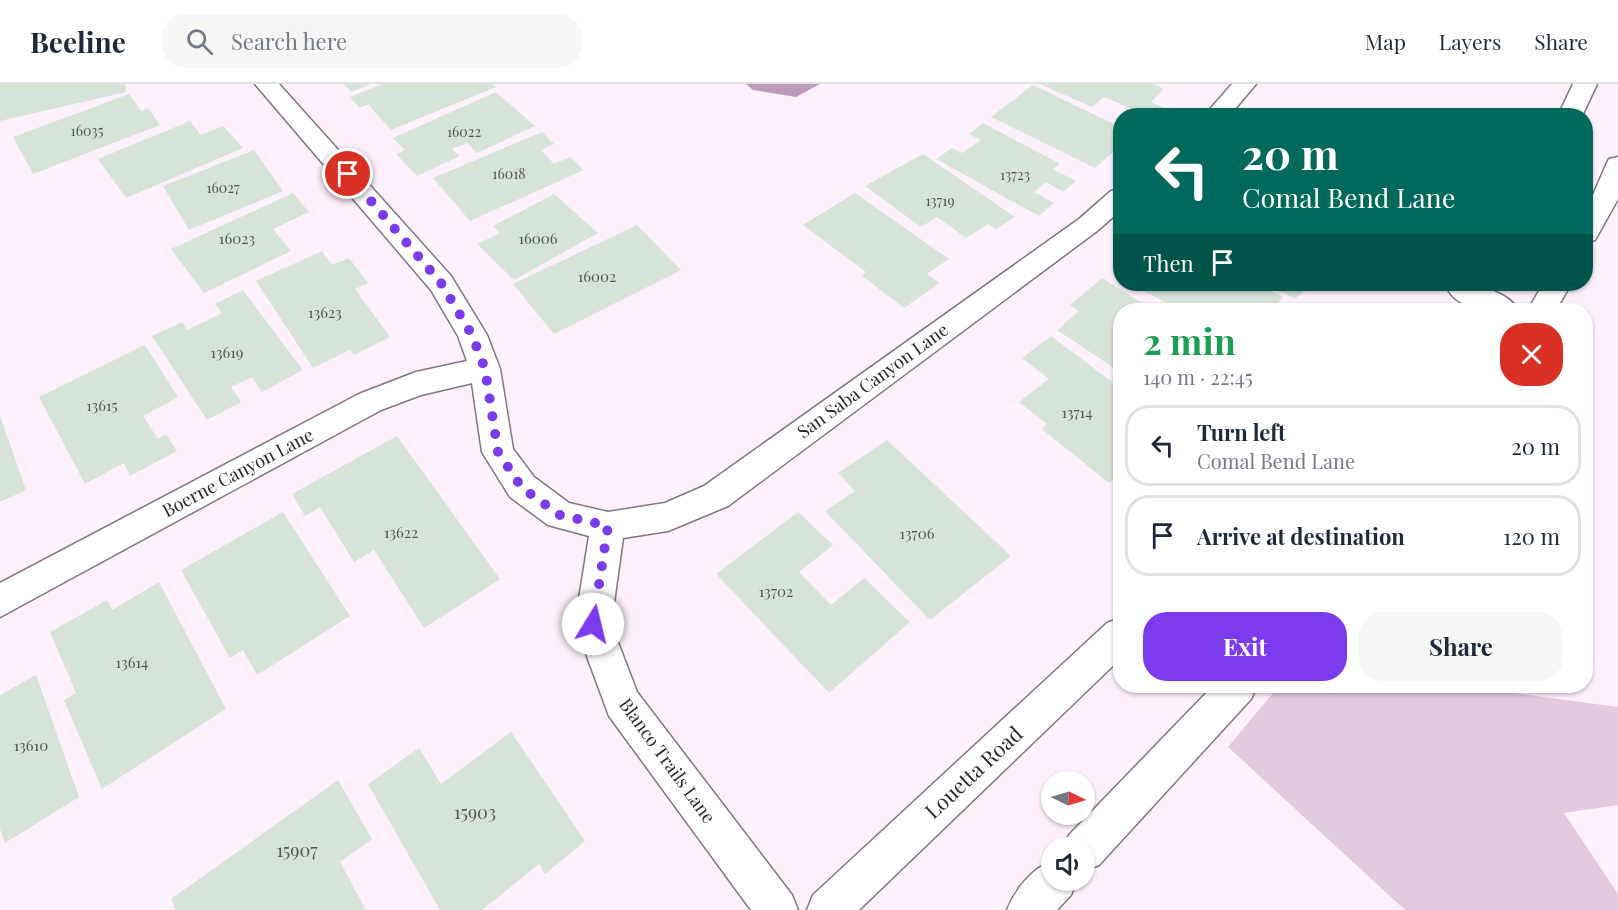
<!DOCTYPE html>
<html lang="en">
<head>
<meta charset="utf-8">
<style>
  body { margin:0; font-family:"Playfair Display",serif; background:#f6f6f7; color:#1f2937; height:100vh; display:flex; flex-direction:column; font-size:22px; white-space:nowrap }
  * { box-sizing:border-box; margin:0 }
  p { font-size:20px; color:#747a83 }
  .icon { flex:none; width:33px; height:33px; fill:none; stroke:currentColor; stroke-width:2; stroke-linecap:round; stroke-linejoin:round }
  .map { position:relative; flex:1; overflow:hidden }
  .details { position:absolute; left:1113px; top:219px; width:480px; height:390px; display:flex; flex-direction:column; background:#fff; border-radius:24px; box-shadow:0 2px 4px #0004 }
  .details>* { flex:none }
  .hud { position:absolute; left:1113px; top:24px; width:480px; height:183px; border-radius:24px; box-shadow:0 2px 4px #0004; background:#00695c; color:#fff; overflow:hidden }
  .needle { width:39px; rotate:95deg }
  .controls { position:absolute; left:1041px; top:687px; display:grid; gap:12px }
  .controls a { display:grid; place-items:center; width:54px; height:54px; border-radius:50%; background:#fff; box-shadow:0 2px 4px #0004; font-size:30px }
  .pin { position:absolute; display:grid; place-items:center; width:51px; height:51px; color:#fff; margin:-26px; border:3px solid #fff; border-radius:50%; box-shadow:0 2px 6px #0007 }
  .me { position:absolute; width:66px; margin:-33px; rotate:9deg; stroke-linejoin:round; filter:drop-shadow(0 0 4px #0008) }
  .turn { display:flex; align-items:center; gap:21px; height:126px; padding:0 30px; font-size:27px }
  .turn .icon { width:78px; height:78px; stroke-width:2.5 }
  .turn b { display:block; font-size:42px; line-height:51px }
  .then { display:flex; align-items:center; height:57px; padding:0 30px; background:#0003; gap:12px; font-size:22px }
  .round { display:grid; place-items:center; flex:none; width:63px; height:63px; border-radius:24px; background:#f6f6f7 }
  .summary { display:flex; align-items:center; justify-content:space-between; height:102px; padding:0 30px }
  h1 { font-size:36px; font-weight:700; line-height:45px; color:#1e9e55 }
  .cta { display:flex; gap:12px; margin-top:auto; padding:12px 30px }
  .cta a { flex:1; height:69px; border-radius:24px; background:#7c3aed; color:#fff; font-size:24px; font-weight:700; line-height:69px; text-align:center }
  .cta a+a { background:#f6f6f7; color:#1f2937 }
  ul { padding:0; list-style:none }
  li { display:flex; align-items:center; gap:18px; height:81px; margin:0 12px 9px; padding:0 18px; border:3px solid #e0e1e3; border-radius:24px }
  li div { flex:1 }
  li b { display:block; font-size:22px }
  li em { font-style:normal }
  header { display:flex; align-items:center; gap:36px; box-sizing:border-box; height:84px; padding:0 30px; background:#fff; border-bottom:2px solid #e0e1e3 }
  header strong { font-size:28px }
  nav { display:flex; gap:33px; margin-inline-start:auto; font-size:21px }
  .search { width:420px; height:54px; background:#f6f6f7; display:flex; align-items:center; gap:15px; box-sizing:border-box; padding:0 21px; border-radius:24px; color:#747a83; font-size:22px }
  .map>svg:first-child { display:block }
</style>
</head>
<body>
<header>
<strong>Beeline</strong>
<div class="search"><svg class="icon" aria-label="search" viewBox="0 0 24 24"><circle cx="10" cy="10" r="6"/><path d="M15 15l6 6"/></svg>Search here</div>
<nav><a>Map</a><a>Layers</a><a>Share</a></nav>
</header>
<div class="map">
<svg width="1618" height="826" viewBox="0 0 1618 826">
  <rect width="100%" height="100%" fill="#fef1fc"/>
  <path fill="#e3cbdf" d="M1279,602H1513V609L1618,623V721L1564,729L1618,810V826H1405L1228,663Z"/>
  <path fill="#bc9bb8" d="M746,0H820L796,13L753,6Z"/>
  <path fill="#d5e3d9" d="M0,0H125L126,8L0,37Z
    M344,0H370L351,8Z
    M383,0H493L496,3L391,46L368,20L359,24L350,13Z
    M1040,0H1153L1164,5L1151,18L1164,24L1156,32H1127L1134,26L1104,13L1092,23Z
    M1033,1L1120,43V62L1095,84L991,33Z
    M496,8L535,42L477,69L467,59L452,65L460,72L417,92L396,70L405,66L393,54Z
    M129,10L141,27L148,24L160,41L33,90L13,53Z
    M190,37L201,51L223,42L243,64L126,114L98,75Z
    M983,39L1060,80L1053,85L1076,97L1063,108L1046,98L1034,108L1054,119L1039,132L936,75L952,64L962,69L981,56L969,50Z
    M542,48L554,60L541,66L554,80L570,73L584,86L470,137L433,94Z
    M254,66L283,107L189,146L163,102Z
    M923,70L1015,133L996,145L988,140L966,154L937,133L921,143L865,102Z
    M293,109L309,128L273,145L291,167L204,209L171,165Z
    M855,109L949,175L927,190L940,199L904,224L862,192L866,188L803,141Z
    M554,110L598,149L514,196L477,160L500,149L493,142Z
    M637,141L681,186L554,250L513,200Z
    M322,167L332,181L349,174L368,199L355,205L390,253L354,271L350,266L313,284L256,197Z
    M1102,194L1142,219L1133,226H1120V288L1057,246L1079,227L1070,221Z
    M1130,200H1256L1283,213L1272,226H1180Z
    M1268,200H1312L1295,215Z
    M243,206L303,286L262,308L252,293L231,303L241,318L207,336L152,252L182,238L187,246L222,229L215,220Z
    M1051,252L1120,304V389L1109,399L1042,345L1047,340L1019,318L1049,295L1022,274Z
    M145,261L178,313L143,332L158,355L166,350L177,367L130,392L124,379L85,400L39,313Z
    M0,332L26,406L0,418Z
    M397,352L500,495L424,544L374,466L354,478L320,423L305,432L292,410Z
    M887,356L1011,472L930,536L825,427L855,407L838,389Z
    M283,428L350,532L257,591L243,566L230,574L181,486Z
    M798,428L833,461L799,488L831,521L864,494L910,538L829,609L716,490Z
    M159,498L226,625L102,705L64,616L76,609L50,548L107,516L112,526Z
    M36,591L79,713L5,759L0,745V611Z
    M511,648L585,757L545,790L539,780L482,826H440L368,700L419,664L441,700Z
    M338,696L372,755L340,778L366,826H176L171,815Z"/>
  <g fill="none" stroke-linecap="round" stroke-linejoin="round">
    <g stroke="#817680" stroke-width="3">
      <path id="minor" d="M255,0H279L451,192L487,251L500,285L513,365L534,393L569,419L608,428L665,419L704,402L1079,135L1111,107L1120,105V127L1097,147L728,422L668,447L623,454L611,540L637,608L792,811L798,826H751L609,632L575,540L589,452L548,441L510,413L482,368L472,299L421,311L381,326L0,533V499L359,310L416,288L467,277L458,252L431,206Z
        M1232,0H1256L1229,32H1204Z"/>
    </g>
    <g stroke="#817680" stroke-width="3">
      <path id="major" d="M1573,0H1597L1582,32H1558Z
        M1618,73V115L1595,156L1586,159V127L1606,81L1609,75Z
        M1452,200C1473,200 1507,206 1518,226C1496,228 1461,228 1448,206Z
        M1543,200H1571L1556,226H1528Z
        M1120,534V575L859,826H807L813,811L1107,539Z
        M1213,602H1257L1251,615L1099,781L1084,787V764H1064L1069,751Z
        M1052,777V796H1077L1071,811L1057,826H1007C1015,806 1031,785 1052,777Z"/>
    </g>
    <use href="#minor" fill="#fff" fill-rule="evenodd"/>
    <use href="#major" fill="#fff" fill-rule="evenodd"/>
  </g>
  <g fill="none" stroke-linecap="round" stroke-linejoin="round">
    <path stroke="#7c3aed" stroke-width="10" stroke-dasharray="0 18" d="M348,90L441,199L472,251L485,285L498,368L522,404L560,431L608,442L593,540"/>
  </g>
  <g text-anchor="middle" stroke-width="4.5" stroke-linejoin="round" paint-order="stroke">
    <g font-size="14" fill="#555556">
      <text x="87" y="52">16035</text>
      <text x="464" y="53">16022</text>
      <text x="509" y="95">16018</text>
      <text x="1015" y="96">13723</text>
      <text x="223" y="109">16027</text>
      <text x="940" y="122">13719</text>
    </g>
    <g font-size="15" fill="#555556">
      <text x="237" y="160">16023</text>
      <text x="538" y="160">16006</text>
      <text x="597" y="198">16002</text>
      <text x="325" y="234">13623</text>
      <text x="227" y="274">13619</text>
      <text x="102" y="327">13615</text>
      <text x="1077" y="334">13714</text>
      <text x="401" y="454">13622</text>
      <text x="917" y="455">13706</text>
      <text x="776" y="513">13702</text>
      <text x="132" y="584">13614</text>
      <text x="31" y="667">13610</text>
    </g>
    <g font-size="18" fill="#2a262a" stroke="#fff">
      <text transform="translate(873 297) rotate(-36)" y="6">San Saba Canyon Lane</text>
      <text transform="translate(238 389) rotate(-28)" y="6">Boerne Canyon Lane</text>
      <text transform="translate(667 677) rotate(54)" y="6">Blanco Trails Lane</text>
    </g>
    <g font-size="18" fill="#555556">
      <text x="475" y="735">15903</text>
      <text x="297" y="773">15907</text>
    </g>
    <g font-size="21" fill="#2a262a" stroke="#fff">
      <text transform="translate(974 689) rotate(-43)" y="7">Louetta Road</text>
    </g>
  </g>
</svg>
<div class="controls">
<a><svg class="needle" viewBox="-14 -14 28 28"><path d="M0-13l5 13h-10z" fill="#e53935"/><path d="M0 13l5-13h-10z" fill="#747a83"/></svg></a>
<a><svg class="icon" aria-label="sound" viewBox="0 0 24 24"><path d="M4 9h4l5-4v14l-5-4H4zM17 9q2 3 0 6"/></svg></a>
</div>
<div class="pin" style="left:348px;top:90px;background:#d93025"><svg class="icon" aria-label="arrive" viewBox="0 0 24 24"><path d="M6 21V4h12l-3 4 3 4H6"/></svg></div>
<svg class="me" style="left:593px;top:540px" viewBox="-20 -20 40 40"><circle r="19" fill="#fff"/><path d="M0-13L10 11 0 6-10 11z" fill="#7c3aed"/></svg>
<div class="hud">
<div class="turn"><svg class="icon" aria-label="left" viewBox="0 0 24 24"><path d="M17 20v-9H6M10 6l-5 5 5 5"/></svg><div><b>20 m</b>Comal Bend Lane</div></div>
<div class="then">Then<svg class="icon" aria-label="arrive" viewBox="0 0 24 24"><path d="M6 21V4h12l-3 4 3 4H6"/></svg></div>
</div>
<section class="details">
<div class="summary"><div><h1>2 min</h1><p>140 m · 22:45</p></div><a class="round" style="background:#d93025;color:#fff"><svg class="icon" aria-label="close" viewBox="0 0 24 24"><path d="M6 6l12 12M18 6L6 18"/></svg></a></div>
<ul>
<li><svg class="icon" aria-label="left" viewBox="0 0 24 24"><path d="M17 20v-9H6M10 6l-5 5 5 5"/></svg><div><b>Turn left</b><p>Comal Bend Lane</p></div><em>20 m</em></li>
<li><svg class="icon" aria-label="arrive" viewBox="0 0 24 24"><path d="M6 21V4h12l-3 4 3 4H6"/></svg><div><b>Arrive at destination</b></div><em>120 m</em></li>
</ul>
<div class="cta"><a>Exit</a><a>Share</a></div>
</section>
</div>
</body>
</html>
